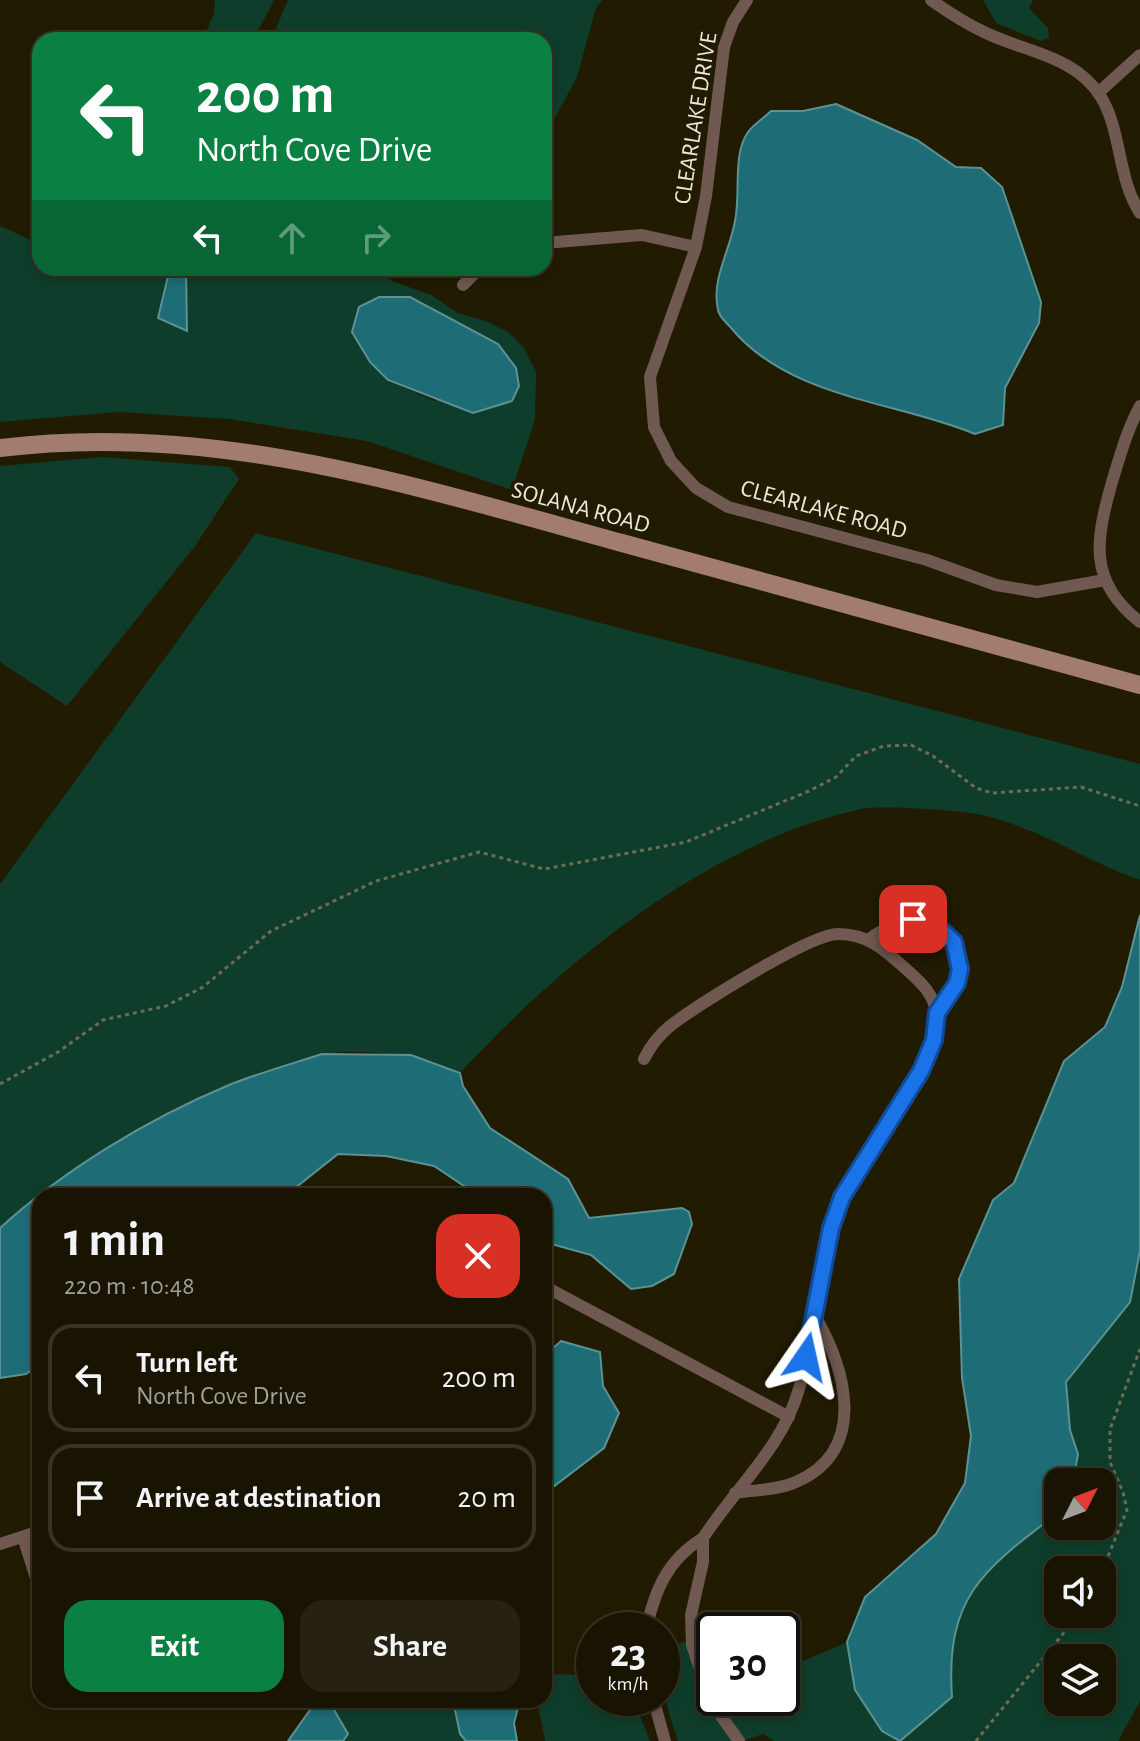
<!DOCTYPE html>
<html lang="en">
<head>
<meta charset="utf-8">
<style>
  body { margin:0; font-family:"Alegreya Sans",sans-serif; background:#262110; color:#f1f3f6; height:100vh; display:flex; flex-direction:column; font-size:30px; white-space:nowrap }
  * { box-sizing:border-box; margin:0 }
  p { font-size:26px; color:#9f9e99 }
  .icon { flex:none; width:44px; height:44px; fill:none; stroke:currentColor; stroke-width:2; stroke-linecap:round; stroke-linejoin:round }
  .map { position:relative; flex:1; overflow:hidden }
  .sheet { position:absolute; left:32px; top:1188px; width:520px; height:520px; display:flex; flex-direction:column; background:#191401; border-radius:24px; box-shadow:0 4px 12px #0003,0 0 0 2px #373323 }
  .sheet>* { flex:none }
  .hud { position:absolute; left:32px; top:32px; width:520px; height:244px; border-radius:24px; box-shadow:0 4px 12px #0003,0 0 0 2px #373323; background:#0b8043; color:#fff; overflow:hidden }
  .needle { width:52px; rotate:48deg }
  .controls { position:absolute; left:1044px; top:1468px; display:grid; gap:16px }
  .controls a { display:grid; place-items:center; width:72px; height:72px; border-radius:16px; background:#191401; box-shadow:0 4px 12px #0003,0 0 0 2px #373323; font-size:40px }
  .speed { position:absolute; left:576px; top:1612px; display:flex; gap:16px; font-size:40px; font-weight:700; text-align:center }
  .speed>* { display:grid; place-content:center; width:104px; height:104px; border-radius:50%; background:#191401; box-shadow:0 4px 12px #0003,0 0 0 2px #373323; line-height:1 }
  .speed small { font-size:20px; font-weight:400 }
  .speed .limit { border:4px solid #111; border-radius:12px; background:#fff; color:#111 }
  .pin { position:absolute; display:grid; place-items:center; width:68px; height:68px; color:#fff; margin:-34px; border-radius:16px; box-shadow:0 4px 12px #0006 }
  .me { position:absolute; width:88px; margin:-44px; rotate:11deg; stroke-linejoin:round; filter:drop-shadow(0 0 6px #0008) }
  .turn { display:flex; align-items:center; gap:28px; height:168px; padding:0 32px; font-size:36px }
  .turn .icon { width:104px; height:104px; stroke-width:2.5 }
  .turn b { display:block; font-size:56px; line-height:68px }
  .lanes { display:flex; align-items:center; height:76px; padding:0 32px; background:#0003; justify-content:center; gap:40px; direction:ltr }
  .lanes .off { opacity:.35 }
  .round { display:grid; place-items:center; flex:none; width:84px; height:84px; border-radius:24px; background:#262110 }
  .summary { display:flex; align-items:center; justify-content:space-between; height:136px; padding:0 32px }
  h1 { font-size:48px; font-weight:600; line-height:60px }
  .primary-button { display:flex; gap:16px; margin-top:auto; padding:16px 32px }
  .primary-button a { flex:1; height:92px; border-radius:24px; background:#0b8043; color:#fff; font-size:32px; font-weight:600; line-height:92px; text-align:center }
  .primary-button a+a { background:#262110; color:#f1f3f6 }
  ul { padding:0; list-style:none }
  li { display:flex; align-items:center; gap:24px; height:108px; margin:0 16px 12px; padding:0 16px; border:4px solid #373323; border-radius:24px }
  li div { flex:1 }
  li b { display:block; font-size:30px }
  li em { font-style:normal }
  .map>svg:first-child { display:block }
</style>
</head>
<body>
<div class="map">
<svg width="1140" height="1741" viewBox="0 0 1140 1741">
  <rect width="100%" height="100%" fill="#211b01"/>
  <path fill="#0f3d2c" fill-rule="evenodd" d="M215,0H274L253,40H202L214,14Z
    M288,0H602L596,8L577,77L548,131L544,130V40H271Z
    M983,0H1033L1029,8L1048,28L1049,38L1041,41L996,23Z
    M0,226L40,244V268H170L163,292L186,331V268H371L392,281L431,295L458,313L488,322L508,332L524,348L536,372L535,419L512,490L367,441L229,419L119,412L0,422ZM410,297L498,344L435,401L388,381L370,362Z
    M102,457L230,467L239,479L195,546L67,706L0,662V466Z
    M256,533L1140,764V880C1083,860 1032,823 971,813C948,810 882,805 861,809C710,842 563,961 460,1073C416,1057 371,1047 323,1054C308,1056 292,1064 277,1069C178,1103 78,1158 0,1228V884Z
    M1140,1251V1701L1118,1741H900L952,1697C945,1596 984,1569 1058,1513V1526H1102V1482H1073L1078,1454L1070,1430L1066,1382L1130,1302ZM1058,1570H1102V1614H1058ZM1058,1658H1102V1702H1058Z
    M714,1633V1698H782V1662L799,1663L847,1642C854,1682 862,1719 900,1741H774L763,1734L743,1741H678C668,1708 655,1680 669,1647Z
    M546,1674L594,1675V1698H633L650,1741H545L538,1705L539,1700H544Z
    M317,1700H453L460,1733L466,1741H343L348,1734L333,1709L315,1703Z"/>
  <path fill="#1e6d76" stroke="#5c9293" stroke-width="2" d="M836,104L917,140L956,167L981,168L1002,187L1041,302L1039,323L1005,388L1003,425L975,434C896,401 791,399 732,329C727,323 719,317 718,310C711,279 730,251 735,221C741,194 732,155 748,132C754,124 764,118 771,111H803Z
    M170,268H186L187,331L158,318Z
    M379,297H410L498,344L516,368L519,386L512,401L473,413L388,380L370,362L352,332L359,307Z
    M1140,915V1251L1130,1302L1066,1382L1070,1430L1078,1454L1073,1482H1058V1513C984,1569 945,1596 952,1697L900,1741L882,1731L855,1690L847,1642L865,1597L936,1534L965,1483L971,1436L962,1378L959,1279L993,1200L1014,1183L1064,1061L1105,1027L1122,987Z
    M322,1054L411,1055L460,1073L463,1086L490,1128L568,1179L589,1218L682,1208L689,1212L692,1224L674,1274L652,1286L631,1289L591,1255L544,1242V1196H479L434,1166L386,1156L338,1154L285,1196H40V1364L26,1374L0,1378V1228C65,1169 148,1119 229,1085C259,1073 291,1064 322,1054Z
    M561,1341L600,1352L603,1386L619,1413L604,1448L544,1494V1356Z
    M453,1700H520L514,1723L517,1741H466L460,1734Z
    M315,1703L333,1708L348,1734L343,1741H288Z"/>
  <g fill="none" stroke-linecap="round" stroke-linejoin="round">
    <path stroke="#706b55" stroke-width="3" stroke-dasharray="4 4" stroke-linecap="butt" d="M0,1084L58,1052L103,1020L166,1006L203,987L271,931L376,881L479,852L544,869L686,842L809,791L836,777L856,756L884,746L911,745L933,756L976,788L992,793L1081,787L1140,806
      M1102,1571L1127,1510L1123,1492L1110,1462V1429L1140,1349
      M976,1741L1079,1614"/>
    <path stroke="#705951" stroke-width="12" d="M747,0L733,22L724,47L706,196L696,247L650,377L654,427L671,461L696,488L728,507L927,560L996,585L1037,592L1105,580
      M931,0C948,12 965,23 984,32C1024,52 1075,55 1101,97C1122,132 1117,177 1140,213
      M1098,93L1140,55
      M544,243L642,235L696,247
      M463,285L480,268
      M1140,406C1127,430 1120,456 1112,482C1096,539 1087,581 1140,622
      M869,939C938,889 988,947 937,1013
      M644,1059C650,1047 659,1035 670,1026C696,1006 810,934 838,934C868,934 885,950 906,969C919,981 933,992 936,1012C944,1066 881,1128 856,1171C816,1238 820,1319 798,1392C782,1447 734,1490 703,1538
      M544,1286L789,1417
      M735,1493C754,1490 778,1490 796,1482C870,1450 845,1367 814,1314
      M23,1537L40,1591
      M0,1544L40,1531
      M646,1630C655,1590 667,1560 703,1538V1562L691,1615L692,1645L711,1702L739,1741
      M653,1698L665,1741"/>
    <path stroke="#a17c6f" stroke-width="18" d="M0,448C215,421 417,487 622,543C794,590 967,637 1140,685"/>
  </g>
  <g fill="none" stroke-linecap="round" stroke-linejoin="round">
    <g stroke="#114b97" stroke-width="20">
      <path id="route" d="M806,1357L831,1228L842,1197L921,1071L934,1040L937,1013L957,983L960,969L954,942L934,923L913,919"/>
    </g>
    <use href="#route" stroke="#1a73e8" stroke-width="14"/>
  </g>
  <g text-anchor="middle" stroke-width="8" stroke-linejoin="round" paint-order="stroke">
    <g font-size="24" fill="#ebe7d6" stroke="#211b01">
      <text transform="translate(695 118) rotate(-81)" y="8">CLEARLAKE DRIVE</text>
      <text transform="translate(581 507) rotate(15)" y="8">SOLANA ROAD</text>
      <text transform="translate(824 509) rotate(15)" y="8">CLEARLAKE ROAD</text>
    </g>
  </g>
</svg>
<div class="controls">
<a><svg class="needle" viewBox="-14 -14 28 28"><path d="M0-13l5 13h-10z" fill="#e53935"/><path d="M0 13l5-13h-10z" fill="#9f9e99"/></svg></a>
<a><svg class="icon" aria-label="sound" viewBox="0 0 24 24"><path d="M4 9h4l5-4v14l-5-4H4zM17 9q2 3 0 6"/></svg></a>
<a><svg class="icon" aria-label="layers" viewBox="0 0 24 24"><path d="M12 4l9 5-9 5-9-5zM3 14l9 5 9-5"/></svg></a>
</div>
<div class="speed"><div>23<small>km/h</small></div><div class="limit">30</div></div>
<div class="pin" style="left:913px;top:919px;background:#d93025"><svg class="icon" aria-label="arrive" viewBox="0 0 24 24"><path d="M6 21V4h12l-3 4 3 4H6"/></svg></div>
<svg class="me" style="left:806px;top:1357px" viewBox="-20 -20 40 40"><path d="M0-17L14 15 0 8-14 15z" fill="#1a73e8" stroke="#fff" stroke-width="4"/></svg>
<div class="hud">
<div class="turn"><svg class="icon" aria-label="left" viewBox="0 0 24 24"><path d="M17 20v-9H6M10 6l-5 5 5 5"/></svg><div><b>200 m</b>North Cove Drive</div></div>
<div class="lanes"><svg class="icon" aria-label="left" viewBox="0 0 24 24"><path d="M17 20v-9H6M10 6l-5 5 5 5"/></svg><svg class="icon off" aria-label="ahead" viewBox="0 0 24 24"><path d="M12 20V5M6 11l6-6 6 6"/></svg><svg class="icon off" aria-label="right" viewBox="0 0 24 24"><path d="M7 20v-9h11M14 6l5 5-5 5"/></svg></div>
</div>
<section class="sheet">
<div class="summary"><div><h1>1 min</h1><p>220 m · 10:48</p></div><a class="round" style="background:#d93025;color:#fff"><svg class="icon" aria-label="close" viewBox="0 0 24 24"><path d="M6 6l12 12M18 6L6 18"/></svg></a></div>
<ul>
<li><svg class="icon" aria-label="left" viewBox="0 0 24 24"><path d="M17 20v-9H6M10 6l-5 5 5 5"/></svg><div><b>Turn left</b><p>North Cove Drive</p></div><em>200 m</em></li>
<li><svg class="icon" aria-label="arrive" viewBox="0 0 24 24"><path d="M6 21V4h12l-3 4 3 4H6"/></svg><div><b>Arrive at destination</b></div><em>20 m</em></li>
</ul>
<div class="primary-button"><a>Exit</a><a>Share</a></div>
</section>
</div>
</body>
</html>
